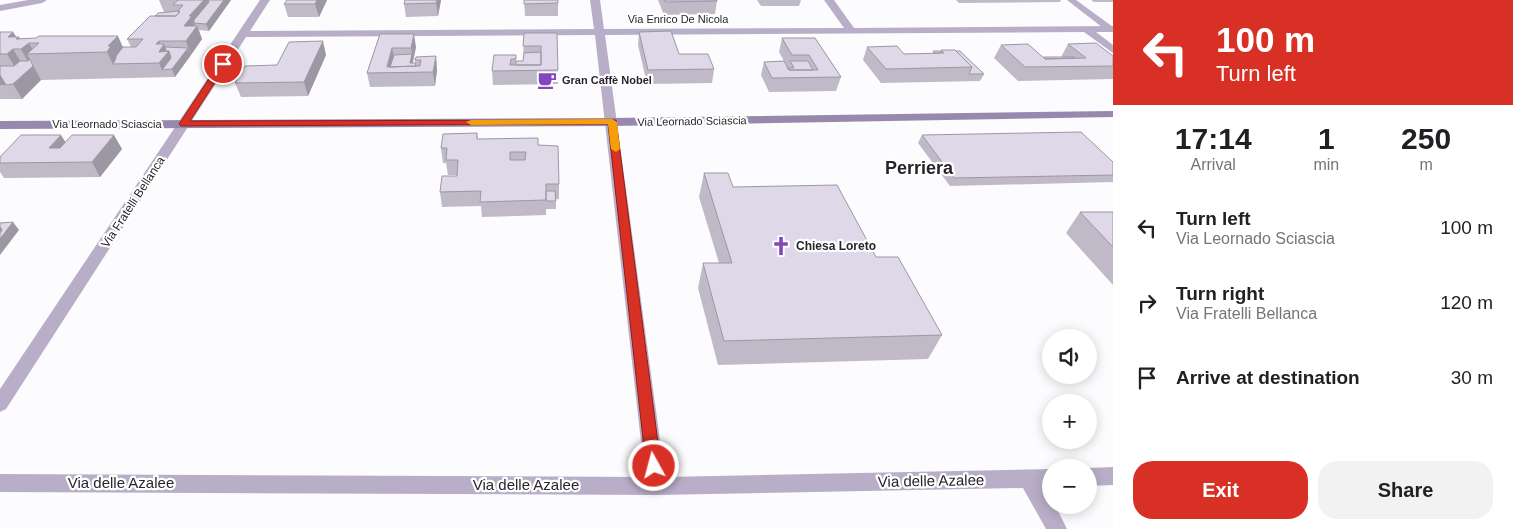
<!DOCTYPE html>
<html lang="en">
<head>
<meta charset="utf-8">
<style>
  body { margin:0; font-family:Helvetica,sans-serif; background:#f2f2f2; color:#202124; height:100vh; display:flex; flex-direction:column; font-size:19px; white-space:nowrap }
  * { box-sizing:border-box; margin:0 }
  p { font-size:16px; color:#757577 }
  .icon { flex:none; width:28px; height:28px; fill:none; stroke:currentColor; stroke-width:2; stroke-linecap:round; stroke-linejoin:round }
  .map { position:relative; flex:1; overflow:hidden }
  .side { display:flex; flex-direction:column; background:#fff; width:400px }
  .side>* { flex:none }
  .banner { background:#d93025; color:#fff; overflow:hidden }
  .buttons { position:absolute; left:1042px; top:329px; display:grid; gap:10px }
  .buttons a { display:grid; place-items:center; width:55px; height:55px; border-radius:50%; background:#fff; box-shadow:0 2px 12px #0003; font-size:25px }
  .pin { position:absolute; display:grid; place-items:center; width:42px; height:42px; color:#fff; margin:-21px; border:2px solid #fff; border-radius:50%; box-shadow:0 1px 5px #0007 }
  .me { position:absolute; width:55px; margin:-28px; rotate:353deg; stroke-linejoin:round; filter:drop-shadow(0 0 4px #0008) }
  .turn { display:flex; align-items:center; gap:18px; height:105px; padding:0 20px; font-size:22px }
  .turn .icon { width:65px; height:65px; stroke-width:2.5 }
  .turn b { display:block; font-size:35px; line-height:42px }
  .eta { display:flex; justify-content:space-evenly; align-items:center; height:85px; text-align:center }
  .eta b { font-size:30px; font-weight:700; line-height:35px }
  .button { display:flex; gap:10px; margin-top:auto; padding:10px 20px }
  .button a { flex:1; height:58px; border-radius:20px; background:#d93025; color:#fff; font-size:20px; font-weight:700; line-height:58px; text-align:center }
  .button a+a { background:#f2f2f2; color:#202124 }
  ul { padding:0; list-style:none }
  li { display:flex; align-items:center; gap:15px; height:75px; padding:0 20px }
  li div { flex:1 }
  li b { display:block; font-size:19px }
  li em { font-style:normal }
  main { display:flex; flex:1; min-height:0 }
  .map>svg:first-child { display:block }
</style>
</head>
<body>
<main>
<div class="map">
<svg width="1113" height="529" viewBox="0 0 1113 529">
  <rect width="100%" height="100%" fill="#fcfbfe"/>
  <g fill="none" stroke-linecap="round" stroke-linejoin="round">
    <path fill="#b9aec8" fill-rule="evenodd" d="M1067,0H1076L1113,27V31H1107Z"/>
    <path fill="#b9aec8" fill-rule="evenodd" d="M28,0H47L42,3L0,11V5Z
      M260,0H270L250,31L594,29L590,0H600L604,29L844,28L824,0H834L854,28L1113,26V32H1096L1113,45V53L1084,32L605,35L665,477L1051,469V487H1044L1051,499V505H1055L1067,529H1046L1023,488L656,495L0,492V474L645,477L595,35L246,37L6,409L0,412V389Z
      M1113,467V485L1089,486V468Z"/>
    <path fill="#9888ae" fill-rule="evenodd" d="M1113,111V117L612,126L0,129V121L612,118Z"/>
  </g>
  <path fill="#c0bac8" d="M159,0H231L209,31L199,30L202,39L175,77L41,80L22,99H0V32H13L16,37H19L20,39L123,47H131L127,39L155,16L175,12H164Z
    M327,0L319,17H288L284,4Z
    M405,0H441L438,16L406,17L404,4Z
    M524,0H558V16H525Z
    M658,0H717V1L715,14L664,15Z
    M757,0H801L799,6H761Z
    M956,0H1061L1060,2L959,3Z
    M1091,0H1113V2H1094Z
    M639,32L679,54L714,69L712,83L647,84L638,45Z
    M524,33H557L558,84L493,85L492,71L516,55V61H523Z
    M380,34L416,47L413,63H415V60L436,56L437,70L435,86L370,87L367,73Z
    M782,38H815L841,77L836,91L769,92L761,75L764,62L784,61L779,52Z
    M1068,44L1113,56V79L1018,81L994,58L1001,45L1044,57H1061Z
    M867,47L904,54L933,53V51H941V50L984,74L980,81L881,83L863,60Z
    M326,55L308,96L241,97L235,83L277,65Z
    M477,133L478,139L539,145L559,184V199H556V209H546V215L482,217L481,206L442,207L440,192L457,175H448L446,163H443L441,148Z
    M922,135L1113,175V182L950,186L918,143Z
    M65,142L122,149L100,177L4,178L0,172V157Z
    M704,173L876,257L942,335L928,359L718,365L698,288L703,263H719L699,197Z
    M1080,212H1113V285L1066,233Z"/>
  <path fill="#9c97a2" d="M203,0H208L211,9L194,23L196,27L197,26L202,39L191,55L186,41L184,26L189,16Z
    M224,0H231L209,31L206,24Z
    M317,0H327L319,17L315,4Z
    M437,0H441L438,16L436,3Z
    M13,32L17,38L19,37L25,46L29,43L35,54H27L41,80L22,99L13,84L21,77L7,54L13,49L27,72L31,67L21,49L8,37Z
    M414,34L416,47L411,70L410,63L412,54L411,48Z
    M118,36L129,61L113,64L107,52L108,46Z
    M159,41L162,48L164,44L168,52L169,51L174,65L162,70L159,63L162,58L156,44Z
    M323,41L326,55L308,96L304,82Z
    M188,48L191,55L175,77L172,69Z
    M392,48L395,62L392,73L387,67Z
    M436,56L437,70L435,86L433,72Z
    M0,71L6,85H0Z
    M61,135L70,149L49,148Z
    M114,135L122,149L100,177L92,162Z
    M13,222L19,230L0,255V227Z"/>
  <path fill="#dfd8e8" stroke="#9c97a2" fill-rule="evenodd" d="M178,0H204L189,16H192L184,26H197L186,41H159L156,44H164L159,52L169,51L159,63L113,64L116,58V56L123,47H136L143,39H127L150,16H176L180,11H178L183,5H173Z
    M208,0H224L206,24L194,23V20L209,2Z
    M287,0H317L315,4H284Z
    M405,0H437L436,3L404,4Z
    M524,0H558V3L524,4Z
    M664,0H717V1L665,2Z
    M178,11L179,13L176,16H155L158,13Z
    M671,31L679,54H708L714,69L648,70L639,32Z
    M0,32H13L8,37H19L16,39L36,38L39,36H118L108,46H111L107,52L27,54L39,43H29L21,49H13L7,54H0Z
    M524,33H557L558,70L492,71L494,55H516V59H511L510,65H541V46H523Z
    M380,34H414L411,48H392L387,67L420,66L421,60H415L416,57L436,56L433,72L367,73Z
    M782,38H815L841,77L772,78L764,62L784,61L789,70H818L809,55H792Z
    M323,41L304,82L235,83L245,66L277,65L289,42Z
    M1096,43L1113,56V66L1025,67L1001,45L1028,44L1045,59L1086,58L1068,44Z
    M897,46L904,54L944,53L941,50H955L972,67L886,69L867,47Z
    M165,47L188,48L172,69L162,70L171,58L169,51H166Z
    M933,51H941L940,53H935Z
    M956,51H960L984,74H969L972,67Z
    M541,52V65H516V61H523L524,53Z
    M412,54L410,63H415L416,66L390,67L394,55Z
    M1044,57H1073L1075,58L1045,59Z
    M30,59L33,66L13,84L6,85L0,75V66H14L20,61H28Z
    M790,61H808L813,70H789L787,68H794Z
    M1081,132L1113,162V175L954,178L922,135Z
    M477,133V139L538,138V145L558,146L559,184H546V200L480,202L481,191L440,192L442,176H457L458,160H446L447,148H441L443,134ZM510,152H526L525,160H510Z
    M21,135H61L49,148H60L72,135H114L92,162L0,163V157Z
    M704,173H728L733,187L837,185L876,257H898L942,335L724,341L703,263H732Z
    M546,191H555L556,201H546Z
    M1080,212H1113V247Z
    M13,222L0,239V233L2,230L0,227V223Z"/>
  <path fill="#d93025" stroke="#8d1f18" d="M223,61L227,64L190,121L616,120L661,466L659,471L654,473L648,471L646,466L608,124L181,126L179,124L220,62Z"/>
  <path fill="#f59e0b" d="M612,119L617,122L620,149L616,152L611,149L608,124L471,125L466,122L471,120Z"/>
  <defs>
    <g id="cafe-bare" transform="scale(1.5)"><path d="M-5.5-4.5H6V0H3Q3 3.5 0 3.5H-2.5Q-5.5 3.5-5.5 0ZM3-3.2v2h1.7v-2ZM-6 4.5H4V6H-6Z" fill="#8347bd" stroke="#fff" stroke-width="2.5" paint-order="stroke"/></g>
    <g id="church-bare" transform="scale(1.5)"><path d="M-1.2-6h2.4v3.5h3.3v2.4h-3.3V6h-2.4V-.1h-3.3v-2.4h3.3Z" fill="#8347bd" stroke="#fff" stroke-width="2.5" paint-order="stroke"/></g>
  </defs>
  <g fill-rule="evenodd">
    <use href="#cafe-bare" x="547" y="80"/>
    <use href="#church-bare" x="781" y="246"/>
  </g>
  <g text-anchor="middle" stroke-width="4.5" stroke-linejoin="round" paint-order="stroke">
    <g font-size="11" fill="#27252b" stroke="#fff">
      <text x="678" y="23">Via Enrico De Nicola</text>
      <text transform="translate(692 121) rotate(-1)" y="4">Via Leornado Sciascia</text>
      <text x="107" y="128">Via Leornado Sciascia</text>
    </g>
    <g font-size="11" font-weight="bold" fill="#27252b" stroke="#fff" text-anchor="start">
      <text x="562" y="84">Gran Caffè Nobel</text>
    </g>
    <g font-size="12" fill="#27252b" stroke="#fff">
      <text transform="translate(133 202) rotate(-57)" y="4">Via Fratelli Bellanca</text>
    </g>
    <g font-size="12" font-weight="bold" fill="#27252b" stroke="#fff" text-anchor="start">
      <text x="796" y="250">Chiesa Loreto</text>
    </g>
    <g font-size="15" fill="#27252b" stroke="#fff">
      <text transform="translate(931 481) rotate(-1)" y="5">Via delle Azalee</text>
      <text x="121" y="488">Via delle Azalee</text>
      <text x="526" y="490">Via delle Azalee</text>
    </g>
    <g font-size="18" font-weight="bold" fill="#27252b" stroke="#fff">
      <text x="919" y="174">Perriera</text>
    </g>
  </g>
</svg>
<div class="buttons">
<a><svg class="icon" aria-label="sound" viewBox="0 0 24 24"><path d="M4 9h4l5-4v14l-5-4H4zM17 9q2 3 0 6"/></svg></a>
<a>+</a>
<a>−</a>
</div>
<div class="pin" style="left:223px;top:64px;background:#d93025"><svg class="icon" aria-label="arrive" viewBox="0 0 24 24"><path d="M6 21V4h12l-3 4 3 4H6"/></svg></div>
<svg class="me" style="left:654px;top:466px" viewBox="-20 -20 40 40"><circle r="17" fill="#d93025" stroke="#fff" stroke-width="3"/><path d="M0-11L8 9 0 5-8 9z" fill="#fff"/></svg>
</div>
<section class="side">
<div class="banner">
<div class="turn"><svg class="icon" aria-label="left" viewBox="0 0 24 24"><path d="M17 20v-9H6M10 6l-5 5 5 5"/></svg><div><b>100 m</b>Turn left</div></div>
</div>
<div class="eta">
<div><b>17:14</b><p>Arrival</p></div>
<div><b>1</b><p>min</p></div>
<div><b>250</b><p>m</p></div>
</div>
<ul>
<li><svg class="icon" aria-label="left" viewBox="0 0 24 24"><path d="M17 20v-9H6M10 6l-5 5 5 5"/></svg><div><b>Turn left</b><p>Via Leornado Sciascia</p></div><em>100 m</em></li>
<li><svg class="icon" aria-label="right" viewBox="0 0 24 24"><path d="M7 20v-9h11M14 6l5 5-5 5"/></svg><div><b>Turn right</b><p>Via Fratelli Bellanca</p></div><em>120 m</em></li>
<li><svg class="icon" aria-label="arrive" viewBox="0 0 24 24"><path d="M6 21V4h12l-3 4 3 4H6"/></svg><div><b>Arrive at destination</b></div><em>30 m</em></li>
</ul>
<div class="button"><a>Exit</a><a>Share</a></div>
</section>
</main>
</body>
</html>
